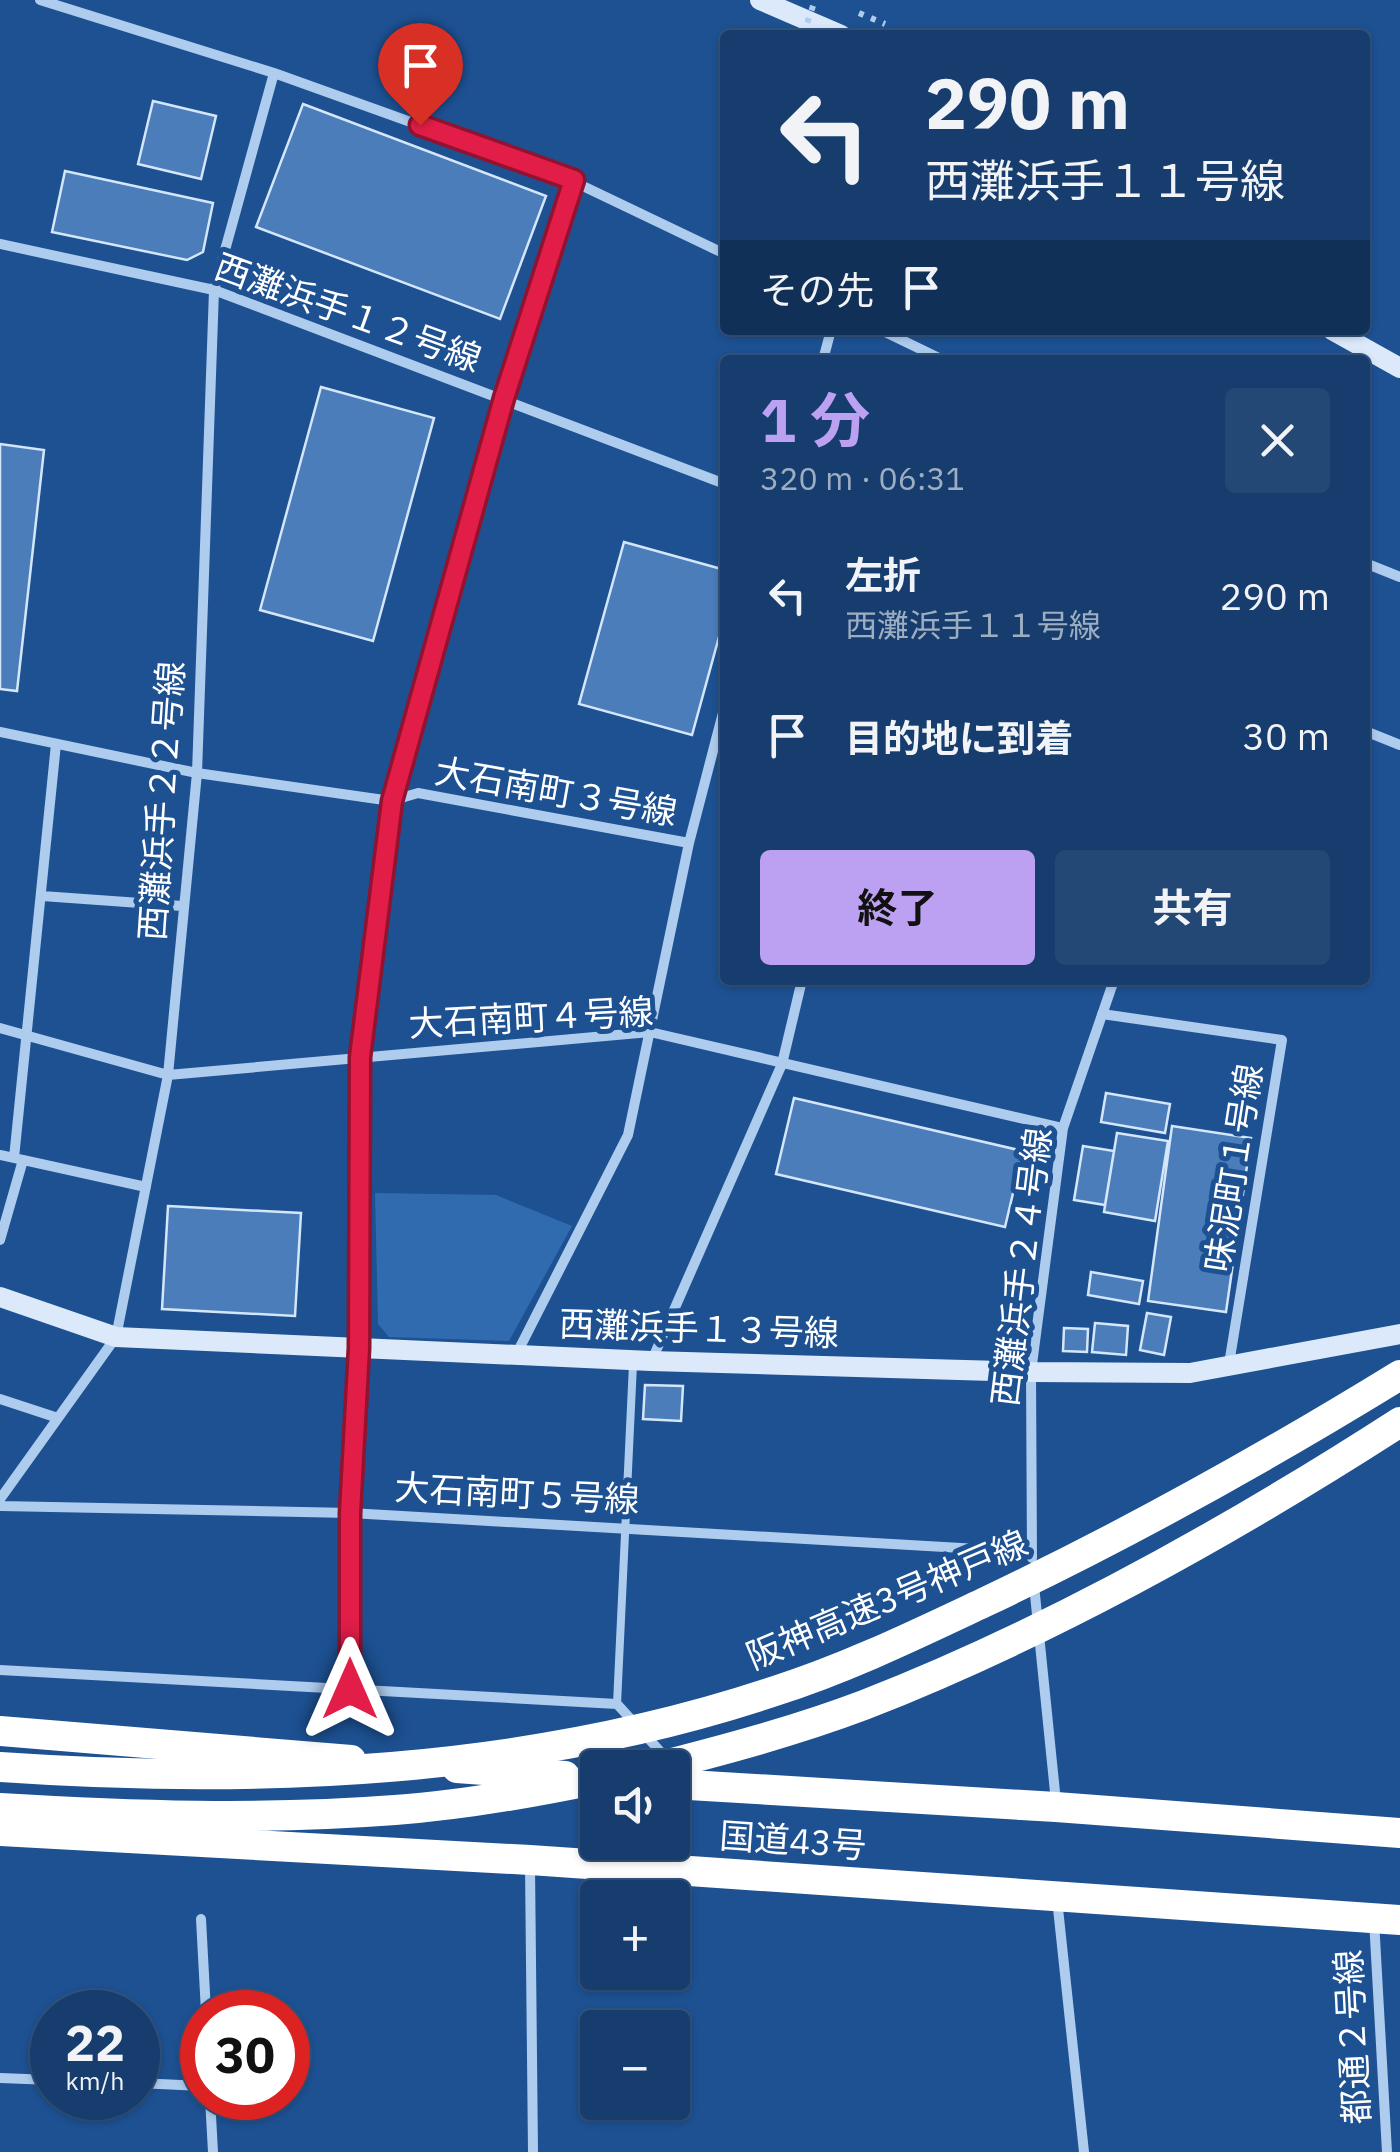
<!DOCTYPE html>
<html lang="ja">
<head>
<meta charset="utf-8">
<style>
  body { margin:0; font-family:"IBM Plex Sans","Noto Sans JP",sans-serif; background:#234876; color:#f1f3f6; height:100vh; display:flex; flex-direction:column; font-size:38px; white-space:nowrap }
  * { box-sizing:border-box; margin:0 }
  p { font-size:32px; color:#9eaec2 }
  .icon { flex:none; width:55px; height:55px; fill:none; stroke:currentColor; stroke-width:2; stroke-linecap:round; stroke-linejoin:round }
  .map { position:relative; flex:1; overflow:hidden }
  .details { position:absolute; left:720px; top:355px; width:650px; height:630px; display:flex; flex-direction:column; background:#163d6e; border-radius:10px; box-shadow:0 2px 8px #0004,0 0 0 2px #355681 }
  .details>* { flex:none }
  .hud { position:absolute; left:720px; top:30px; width:650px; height:305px; border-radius:10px; box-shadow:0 2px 8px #0004,0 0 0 2px #355681; background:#163d6e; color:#f1f3f6; overflow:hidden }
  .controls { position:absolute; left:580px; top:1750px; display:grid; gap:20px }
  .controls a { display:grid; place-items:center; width:110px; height:110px; border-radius:10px; background:#163d6e; box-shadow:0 2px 8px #0004,0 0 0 2px #355681; font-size:50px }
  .speed { position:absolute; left:30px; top:1990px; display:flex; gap:20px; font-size:50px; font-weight:700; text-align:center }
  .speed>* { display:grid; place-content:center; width:130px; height:130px; border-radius:50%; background:#163d6e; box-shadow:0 2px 8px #0004,0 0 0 2px #355681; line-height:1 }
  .speed small { font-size:25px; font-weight:400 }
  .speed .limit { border:15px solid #d22; background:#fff; color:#111 }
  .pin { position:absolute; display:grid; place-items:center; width:85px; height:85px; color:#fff; margin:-102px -42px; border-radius:50% 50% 50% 0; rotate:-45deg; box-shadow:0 0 10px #0007 }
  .pin .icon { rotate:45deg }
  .me { position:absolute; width:110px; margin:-55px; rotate:0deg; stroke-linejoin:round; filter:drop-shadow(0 0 8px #0008) }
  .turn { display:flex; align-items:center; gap:35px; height:210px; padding:0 40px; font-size:45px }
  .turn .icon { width:130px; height:130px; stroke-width:2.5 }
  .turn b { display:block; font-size:70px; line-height:85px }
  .then { display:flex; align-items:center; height:95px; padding:0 40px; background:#0003; gap:20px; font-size:38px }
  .round { display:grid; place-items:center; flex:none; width:105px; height:105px; border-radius:10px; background:#234876 }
  .overview { display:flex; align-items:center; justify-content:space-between; height:170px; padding:0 40px }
  h1 { font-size:60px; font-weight:700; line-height:75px; color:#bca0f2 }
  .cta { display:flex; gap:20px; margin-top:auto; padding:20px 40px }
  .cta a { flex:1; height:115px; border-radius:10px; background:#bca0f2; color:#111; font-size:40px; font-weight:700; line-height:115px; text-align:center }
  .cta a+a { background:#234876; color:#f1f3f6 }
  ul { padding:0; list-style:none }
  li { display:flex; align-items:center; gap:30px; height:140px; padding:0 40px }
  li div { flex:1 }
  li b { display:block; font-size:38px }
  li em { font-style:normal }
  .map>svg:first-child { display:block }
</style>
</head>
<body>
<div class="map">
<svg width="1400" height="2152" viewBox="0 0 1400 2152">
  <rect width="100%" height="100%" fill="#1d5192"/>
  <path fill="#316baf" d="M375,1193L496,1195L572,1226L509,1341L389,1337L378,1324Z"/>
  <path fill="#4a7dba" stroke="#d4e6fa" stroke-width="2.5" d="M153,101L216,116L201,179L138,164Z
    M303,104L546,196L500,319L256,227Z
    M65,171L213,203L203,252L187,260L52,232Z
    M321,387L434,418L373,641L260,610Z
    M0,444L44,450L17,691L0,689Z
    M624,542L725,570V615L692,735L579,704Z
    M1106,1093L1170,1104L1165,1133L1101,1122Z
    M794,1098L1023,1151L1005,1227L776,1174Z
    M1172,1126L1251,1138L1226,1312L1148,1301Z
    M1117,1133L1168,1141L1155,1221L1104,1212Z
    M1083,1146L1114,1151L1105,1205L1074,1200Z
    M168,1206L301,1213L295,1316L162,1309Z
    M1091,1272L1143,1281L1139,1304L1088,1295Z
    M1147,1313L1171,1317L1164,1355L1140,1350Z
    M1095,1323L1128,1326L1126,1355L1092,1352Z
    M1064,1328L1088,1329L1087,1352L1063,1351Z
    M645,1385L683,1386L681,1421L643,1419Z"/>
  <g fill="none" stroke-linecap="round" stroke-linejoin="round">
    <path stroke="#aeccee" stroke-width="6" stroke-dasharray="5 8" stroke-linecap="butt" d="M859,13L885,24"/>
    <path stroke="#aeccee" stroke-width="8" d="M617,1704L633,1364"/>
    <path stroke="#aeccee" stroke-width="10" d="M40,0L274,73L564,177L725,254
      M0,244L214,290L725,484
      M881,330L943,360
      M823,360L831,330
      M1365,563L1400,577
      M1365,731L1400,745
      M0,732L197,773L391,801L418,793L689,843
      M42,896L182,906
      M1102,1014L1282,1040L1229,1364
      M0,1028L168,1075L650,1032L1063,1128
      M0,1155L146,1187
      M14,1158L56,744
      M0,1240L23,1160
      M516,1355L628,1135L689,843L725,705
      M652,1360L782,1064L802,980
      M0,1399L58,1418
      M0,1499L116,1337L168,1075L197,773L214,290L274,73
      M0,1506L350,1513L1031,1552
      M1032,1558L1031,1372L1063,1128L1114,980
      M1034,1585L1056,1802
      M0,1670L617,1704L668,1760
      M350,1689V1513L359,1348L360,1057L391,801L504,398L574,181
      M530,1866L533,2152
      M1057,1899L1084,2152
      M201,1919L206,2012
      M1374,1920L1387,2152
      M0,2078L52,2080
      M138,2083L202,2086
      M210,2098L213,2152"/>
    <path stroke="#dbe9fa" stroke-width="20" d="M760,0L841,35
      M1332,330L1400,368
      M0,1297L116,1337L651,1361L1031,1372L1190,1373L1400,1334"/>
    <path stroke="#fff" stroke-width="30" d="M0,1731L351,1760
      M457,1768L565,1776
      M672,1784L1056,1807L1400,1833
      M0,1808C131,1816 263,1820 395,1810C463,1805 531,1793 598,1779
      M0,1831L530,1860L1400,1920"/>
    <path stroke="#aeccee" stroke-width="6" stroke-dasharray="5 8" stroke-linecap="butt" d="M803,35L815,0"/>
    <path stroke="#fff" stroke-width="30" d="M0,1767C259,1785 527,1774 775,1691C847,1668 915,1635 983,1603C1127,1535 1265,1458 1400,1375
      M653,1768C724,1750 795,1731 864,1705C1051,1632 1231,1531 1400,1422"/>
  </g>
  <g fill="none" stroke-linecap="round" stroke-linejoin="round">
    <g stroke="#92132f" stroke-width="25">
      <path id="route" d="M350,1689V1513L359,1348L360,1057L392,801L504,398L574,180L420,125"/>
    </g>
    <use href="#route" stroke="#e11d48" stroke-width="18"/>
  </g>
  <g text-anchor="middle" stroke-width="10" stroke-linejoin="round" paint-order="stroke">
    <g font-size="35" fill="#fff" stroke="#1d5192">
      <text transform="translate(348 313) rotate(20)" y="12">西灘浜手１２号線</text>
      <text transform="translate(556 792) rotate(10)" y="12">大石南町３号線</text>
      <text transform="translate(162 801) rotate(-86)" y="12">西灘浜手２２号線</text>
      <text transform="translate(531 1018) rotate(-3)" y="12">大石南町４号線</text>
      <text transform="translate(1234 1168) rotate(-81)" y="12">味泥町１号線</text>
      <text transform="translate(1022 1267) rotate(-83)" y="12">西灘浜手２４号線</text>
      <text transform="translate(699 1329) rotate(2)" y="12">西灘浜手１３号線</text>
      <text transform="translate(517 1494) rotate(3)" y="12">大石南町５号線</text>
      <text transform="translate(887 1600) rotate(-23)" y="12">阪神高速3号神戸線</text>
      <text transform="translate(793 1841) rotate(4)" y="12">国道43号</text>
      <text transform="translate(1353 2037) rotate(-93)" y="12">都通２号線</text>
    </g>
  </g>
</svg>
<div class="controls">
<a><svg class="icon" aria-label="sound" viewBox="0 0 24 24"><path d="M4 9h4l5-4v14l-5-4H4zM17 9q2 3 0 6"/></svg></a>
<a>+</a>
<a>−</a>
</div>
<div class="speed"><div>22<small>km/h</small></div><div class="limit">30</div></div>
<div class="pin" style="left:420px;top:125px;background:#d93025"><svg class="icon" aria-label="arrive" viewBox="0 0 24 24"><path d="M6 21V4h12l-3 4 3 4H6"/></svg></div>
<svg class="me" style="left:350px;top:1689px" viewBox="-20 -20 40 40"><path d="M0-17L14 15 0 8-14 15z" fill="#e11d48" stroke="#fff" stroke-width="4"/></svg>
<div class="hud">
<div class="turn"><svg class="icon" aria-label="left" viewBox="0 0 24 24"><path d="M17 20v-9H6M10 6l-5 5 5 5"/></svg><div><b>290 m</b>西灘浜手１１号線</div></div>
<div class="then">その先<svg class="icon" aria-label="arrive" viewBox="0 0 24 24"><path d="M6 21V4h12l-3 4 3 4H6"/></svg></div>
</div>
<section class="details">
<div class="overview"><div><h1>1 分</h1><p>320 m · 06:31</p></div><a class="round"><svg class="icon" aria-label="close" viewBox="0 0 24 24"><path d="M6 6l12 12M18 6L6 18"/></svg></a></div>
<ul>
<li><svg class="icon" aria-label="left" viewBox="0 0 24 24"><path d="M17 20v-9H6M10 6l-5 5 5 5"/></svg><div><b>左折</b><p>西灘浜手１１号線</p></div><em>290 m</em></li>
<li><svg class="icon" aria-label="arrive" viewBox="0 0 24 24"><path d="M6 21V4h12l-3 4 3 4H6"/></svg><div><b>目的地に到着</b></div><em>30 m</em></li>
</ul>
<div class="cta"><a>終了</a><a>共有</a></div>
</section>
</div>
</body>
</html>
